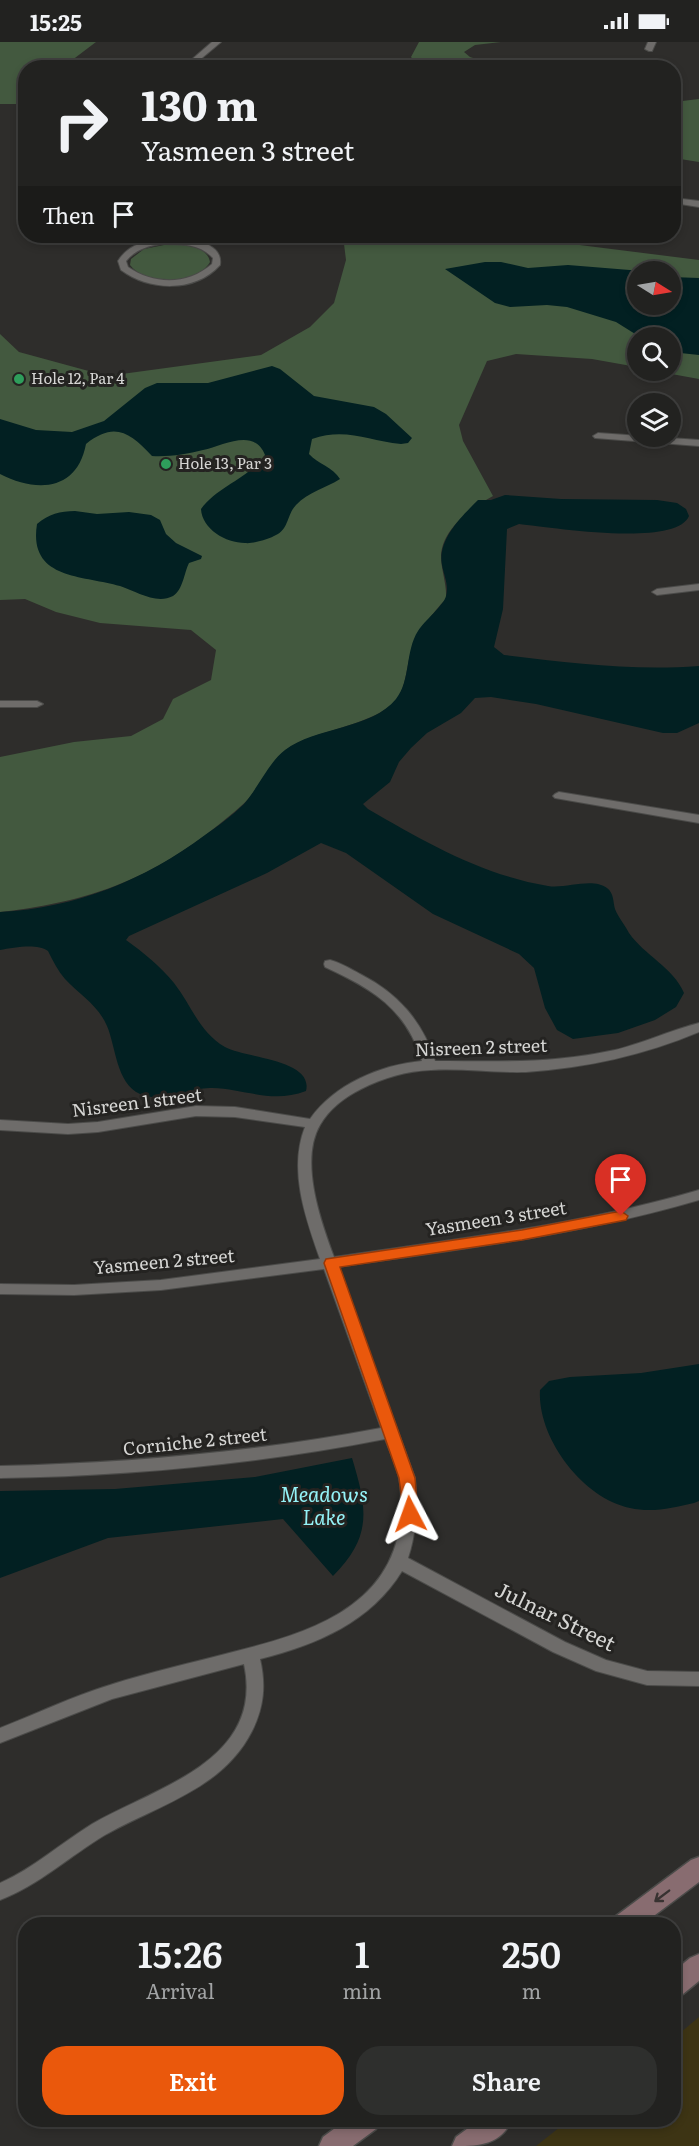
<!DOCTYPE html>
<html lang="en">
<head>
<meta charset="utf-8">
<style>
  body { margin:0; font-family:Literata,serif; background:#2e2f2d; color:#f1f3f6; height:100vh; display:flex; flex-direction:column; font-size:22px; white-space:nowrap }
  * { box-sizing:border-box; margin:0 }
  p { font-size:20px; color:#a2a4a5 }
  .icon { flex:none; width:33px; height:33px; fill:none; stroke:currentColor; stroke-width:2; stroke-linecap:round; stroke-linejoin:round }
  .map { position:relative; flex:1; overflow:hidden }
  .side { position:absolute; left:18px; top:1875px; width:663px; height:210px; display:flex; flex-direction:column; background:#222220; border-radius:24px; box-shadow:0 3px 9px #0003,0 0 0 2px #3f3f3e }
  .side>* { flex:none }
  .guide { position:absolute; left:18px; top:18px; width:663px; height:183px; border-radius:24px; box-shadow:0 3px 9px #0003,0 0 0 2px #3f3f3e; background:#222220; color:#f1f3f6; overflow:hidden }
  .needle { width:39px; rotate:101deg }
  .tools { position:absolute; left:627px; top:219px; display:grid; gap:12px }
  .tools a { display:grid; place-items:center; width:54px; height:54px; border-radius:50%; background:#222220; box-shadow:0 3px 9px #0003,0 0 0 2px #3f3f3e; font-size:30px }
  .pin { position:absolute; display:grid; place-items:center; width:51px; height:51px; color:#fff; margin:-62px -26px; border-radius:50% 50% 50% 0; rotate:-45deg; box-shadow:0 0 6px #0007 }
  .pin .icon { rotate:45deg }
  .me { position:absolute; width:66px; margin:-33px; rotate:356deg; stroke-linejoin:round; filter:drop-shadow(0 0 4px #0008) }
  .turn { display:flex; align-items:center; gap:21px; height:126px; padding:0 24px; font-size:27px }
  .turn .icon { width:78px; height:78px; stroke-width:2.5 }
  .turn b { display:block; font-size:42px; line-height:51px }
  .then { display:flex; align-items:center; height:57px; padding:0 24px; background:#0003; gap:12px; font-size:22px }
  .eta { display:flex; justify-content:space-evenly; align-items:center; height:102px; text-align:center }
  .eta b { font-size:36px; font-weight:600; line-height:42px }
  .action { display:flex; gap:12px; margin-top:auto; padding:12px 24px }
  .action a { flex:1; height:69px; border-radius:24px; background:#ea580c; color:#fff; font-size:24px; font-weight:600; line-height:69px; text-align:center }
  .action a+a { background:#2e2f2d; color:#f1f3f6 }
  .status { display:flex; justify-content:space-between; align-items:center; height:42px; padding:0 30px; background:#222220; direction:ltr }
  .status svg { height:16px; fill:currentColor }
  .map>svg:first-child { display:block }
</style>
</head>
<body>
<div class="status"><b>15:25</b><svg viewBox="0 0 49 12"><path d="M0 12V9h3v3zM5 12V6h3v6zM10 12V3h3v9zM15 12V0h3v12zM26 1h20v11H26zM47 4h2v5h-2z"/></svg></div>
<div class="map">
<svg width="699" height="2104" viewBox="0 0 699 2104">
  <rect width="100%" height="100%" fill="#2e2d2b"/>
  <path fill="#43593f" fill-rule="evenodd" d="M0,0H96L63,25L26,26L25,62H0Z
    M419,0H501L475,3L464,10L470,15L501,25H419L411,15Z
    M699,57V120L674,116V60Z
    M343,194H508L699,218V337L655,329L670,328V296H638L637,325L592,317L516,312L487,319L459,383L463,399L493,454C472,465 442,487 441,514C441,528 447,542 446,557C431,572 417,592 410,613C406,628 406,644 397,657C378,682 317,688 290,705C269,718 260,748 241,764C165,831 100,859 0,870V715L74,700L131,694L163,677L173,657L211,638L216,608L191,588L100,581L56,570L25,557L0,558V292L19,310L107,334L261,313L310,285L334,261L346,218ZM638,230H670V262H638Z
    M169,202C183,203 207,203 210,220C197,243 145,244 130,223L131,217L144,207Z"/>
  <path fill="#3d3414" d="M699,1975V2104H536L569,2078H674V1996Z"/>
  <path fill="#022022" d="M485,220H501L528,226L568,223L642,229L638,230V262H670L671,235L699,236V313L671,310L670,296L640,295L616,280L567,265L547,263L510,265L495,261L445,227Z
    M272,324L280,327L314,354L374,365L386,372L412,396L408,401L401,402C368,399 346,385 312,397L309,412C318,422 333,425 340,437C326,446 308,450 296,463C287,472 289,487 276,493C269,497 253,502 245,501C226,501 202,487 201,467C218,444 248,437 265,413C254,385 223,404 203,408C187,412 169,415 152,414C130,391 115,379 86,402C77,449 37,451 0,432V377L36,388L72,390L104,379L145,346L157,341H208Z
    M505,453L561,457L657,458L677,461L686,467L689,474C676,506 549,485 519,482L507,487L503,567L494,605L504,613C570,621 633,629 699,624V681L677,691H663L536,662L491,655L475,656L461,671L427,691L411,706L399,720L390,740L363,762L368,767C425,800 482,833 548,844C566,847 592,835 607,846C614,851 613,860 615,867C618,875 625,883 629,891C645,914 673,925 684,951L676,965L655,978L618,991L573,997L557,988L545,966L534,926L519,912L433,872L346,811L321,801L267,831L129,894L126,898C143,910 161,925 174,941C192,964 199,990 225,1005C244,1016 314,1017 306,1049C272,1062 246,1047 212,1046C189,1045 162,1062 140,1052C116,1041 116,1005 107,984C98,963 80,953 65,937C58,929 53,919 48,909C36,901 14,906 0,908V870C76,866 145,838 205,793C218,784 233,773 244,762C258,746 269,720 285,708C315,685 372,687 396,657C411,638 405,609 418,589C424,579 444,563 446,554C449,543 444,534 442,523C437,498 462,474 478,458H491Z
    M75,469L97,472L129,470L151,473L160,478L166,492L176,501L202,514L201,517L189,521C184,531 183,548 173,554C156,563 136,549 120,544C83,533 28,538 37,482C49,472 60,469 75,469Z
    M699,1322V1459L694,1461C673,1466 652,1471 630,1466C582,1456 537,1395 540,1348L549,1339L570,1335L641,1331Z
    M352,1416C367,1466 373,1494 333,1534L283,1477L108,1496L0,1536V1449L115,1447L255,1435Z"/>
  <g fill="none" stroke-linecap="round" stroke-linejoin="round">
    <g stroke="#4b4b49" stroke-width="2">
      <path id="street" d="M212,0H221L190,26H182Z
        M648,0H656L652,9H649L645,7Z
        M674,156L699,159V165L674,161Z
        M161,196C178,196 224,196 220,223C195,251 149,249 121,228L118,219C128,203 143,200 161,196ZM161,202C180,202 199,201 213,216L212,222C188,243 154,243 128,225L126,219C135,208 147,204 161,202Z
        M598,391L699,398V404L595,396L593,394Z
        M699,542V548L657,553L652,550L657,547Z
        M0,659H37L43,662L37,665H0Z
        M559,750L699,773V781L555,756L553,754L555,752Z
        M330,918C341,921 351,927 360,932C397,951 422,978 435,1019C500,1019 551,1022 615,1008C644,1001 671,988 699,981V990C644,1013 586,1026 526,1030C494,1031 462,1026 431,1028C406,1029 383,1036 361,1047C345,1055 329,1067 320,1083C299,1119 321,1180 334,1215C457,1197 580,1183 699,1148V1158C580,1193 460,1207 338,1225L415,1436C417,1464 417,1489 408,1516L565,1600L606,1618L647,1629L699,1630V1644L647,1643L596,1629L553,1610L402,1529C371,1580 316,1603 260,1617C266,1643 264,1665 252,1689C223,1747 158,1763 105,1793C70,1814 39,1843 0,1858V1841C34,1826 61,1801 92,1782C156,1745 265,1719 244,1622L112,1657L0,1701V1686C36,1672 73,1654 110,1643C150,1630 192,1621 233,1610C305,1592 390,1567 400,1481C401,1467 402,1450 399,1436C396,1423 390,1410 385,1397C258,1422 130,1434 0,1436V1424C128,1421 255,1410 381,1386L324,1227L161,1248L74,1253L0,1252V1242L74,1243L161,1238L320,1217C306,1177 288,1128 305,1085L235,1075L196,1074L98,1090L68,1092L0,1088V1078L68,1082L98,1080L196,1064L235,1065L310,1077C335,1042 380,1023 422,1019C406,967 373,947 325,925L324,922L325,919Z"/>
    </g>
    <g stroke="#4b4b49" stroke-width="3">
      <path id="secondary" d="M699,1815V1840L643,1882H613L616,1874L691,1818Z
        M699,1912V1939L683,1952L674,1956V1929L690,1916Z
        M346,2078H380L376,2087L353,2104H319L323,2095Z
        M479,2078H512C500,2104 477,2104 452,2104L456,2095Z"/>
    </g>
    <use href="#street" fill="#6e6c6a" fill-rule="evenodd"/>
    <use href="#secondary" fill="#886c70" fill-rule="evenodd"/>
  </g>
  <defs><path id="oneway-shaft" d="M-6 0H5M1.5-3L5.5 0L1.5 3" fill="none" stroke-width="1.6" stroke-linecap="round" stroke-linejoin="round" transform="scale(1.5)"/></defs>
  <use stroke="#383231" href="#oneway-shaft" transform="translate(662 1854) rotate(143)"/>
  <path fill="#ea580c" stroke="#983908" stroke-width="1.5" d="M621,1169L628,1174L626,1178L522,1198L340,1225L415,1436L418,1472L415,1476L410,1478L404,1476L399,1436L324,1221L326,1217L522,1188Z"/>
  <g fill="#2e9e5b" stroke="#242321" stroke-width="2">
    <circle cx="19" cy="337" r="6"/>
    <circle cx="166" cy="422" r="6"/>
  </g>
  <g text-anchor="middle" stroke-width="6" stroke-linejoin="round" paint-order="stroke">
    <g font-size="15" fill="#d5d5d3" stroke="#242321" text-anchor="start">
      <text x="31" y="342">Hole 12, Par 4</text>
      <text x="178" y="427">Hole 13, Par 3</text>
    </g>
    <g font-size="18" fill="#d5d5d3" stroke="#242321">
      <text transform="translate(481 1006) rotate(-2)" y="6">Nisreen 2 street</text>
      <text transform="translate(137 1061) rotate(-7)" y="6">Nisreen 1 street</text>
      <text transform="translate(496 1177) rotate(-9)" y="6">Yasmeen 3 street</text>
      <text transform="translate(164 1220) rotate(-5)" y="6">Yasmeen 2 street</text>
      <text transform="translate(195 1400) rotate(-6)" y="6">Corniche 2 street</text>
    </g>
    <g font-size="20" font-style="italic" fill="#94f2f7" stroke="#242321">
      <text x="324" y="1460">Meadows<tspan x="324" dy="23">Lake</tspan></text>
    </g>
    <g font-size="21" fill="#d5d5d3" stroke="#242321">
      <text transform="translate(555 1575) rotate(26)" y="7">Julnar Street</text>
    </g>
  </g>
</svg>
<div class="tools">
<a><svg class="needle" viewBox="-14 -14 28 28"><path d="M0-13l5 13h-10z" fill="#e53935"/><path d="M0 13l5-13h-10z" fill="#a2a4a5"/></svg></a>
<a><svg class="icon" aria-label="search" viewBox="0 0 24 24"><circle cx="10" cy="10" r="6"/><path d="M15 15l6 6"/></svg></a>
<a><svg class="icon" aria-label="layers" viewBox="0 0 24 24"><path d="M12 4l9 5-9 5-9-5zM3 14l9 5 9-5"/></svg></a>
</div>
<div class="pin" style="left:621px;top:1174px;background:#d93025"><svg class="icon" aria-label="arrive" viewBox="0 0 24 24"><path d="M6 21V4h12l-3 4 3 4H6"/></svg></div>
<svg class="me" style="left:410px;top:1472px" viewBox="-20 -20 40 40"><path d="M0-17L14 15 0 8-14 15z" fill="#ea580c" stroke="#fff" stroke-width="4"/></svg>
<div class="guide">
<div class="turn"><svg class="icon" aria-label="right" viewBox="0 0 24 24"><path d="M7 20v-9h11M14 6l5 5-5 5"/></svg><div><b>130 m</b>Yasmeen 3 street</div></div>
<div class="then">Then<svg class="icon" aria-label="arrive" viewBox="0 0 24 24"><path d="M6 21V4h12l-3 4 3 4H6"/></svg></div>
</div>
<section class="side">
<div class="eta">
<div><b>15:26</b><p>Arrival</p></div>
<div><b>1</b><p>min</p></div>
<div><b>250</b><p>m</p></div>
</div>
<div class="action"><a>Exit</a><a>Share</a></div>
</section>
</div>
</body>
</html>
